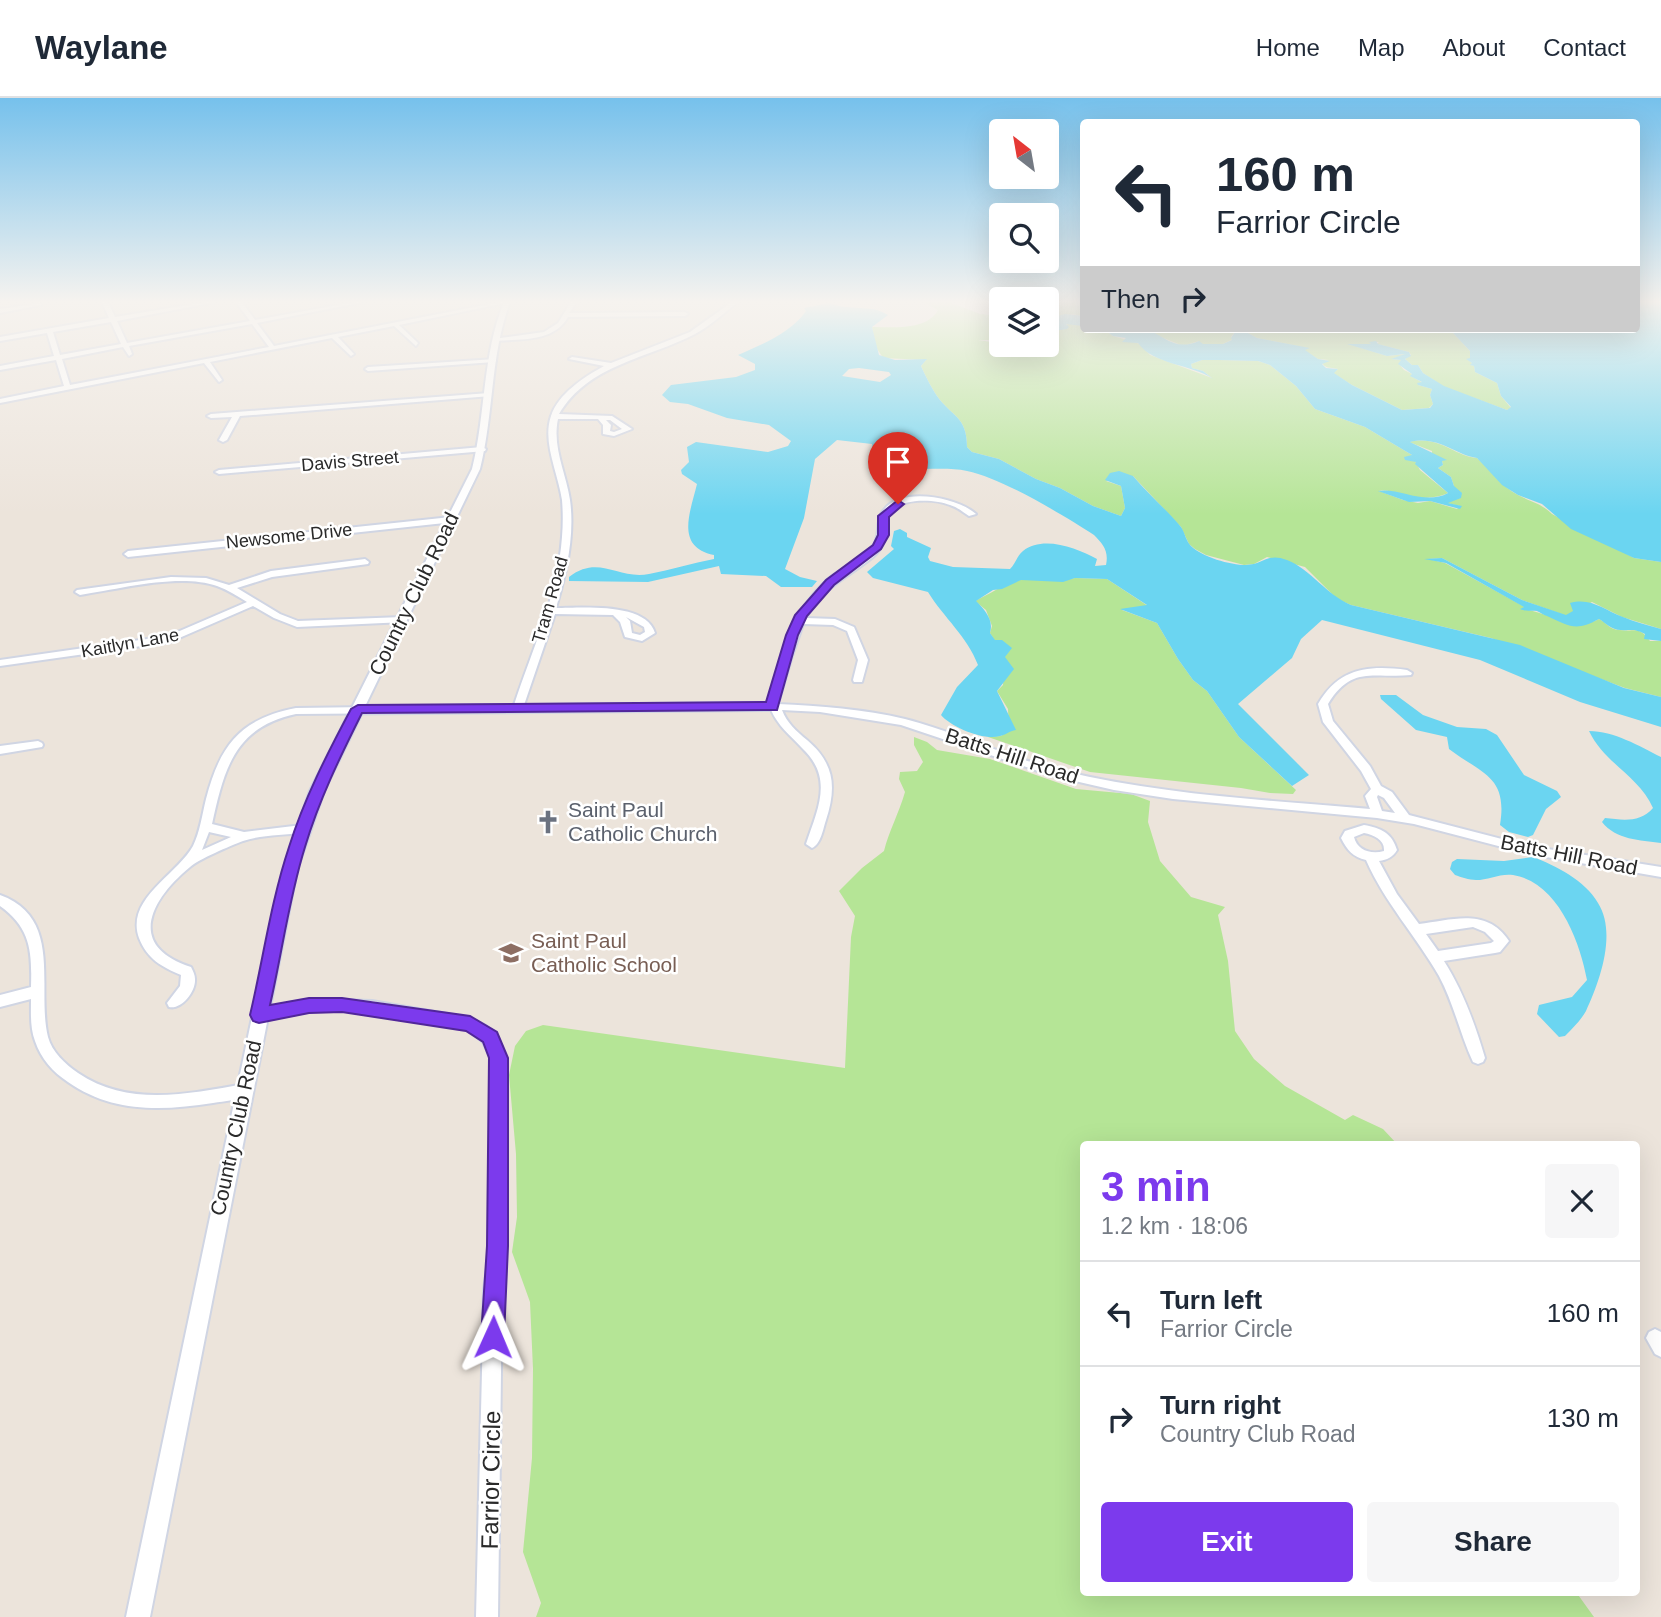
<!DOCTYPE html>
<html lang="en">
<head>
<meta charset="utf-8">
<style>
  body { margin:0; font-family:Helvetica,sans-serif; background:#f6f6f7; color:#1f2937; height:100vh; display:flex; flex-direction:column; font-size:26px; white-space:nowrap }
  * { box-sizing:border-box; margin:0 }
  p { font-size:23px; color:#747a83 }
  .icon { flex:none; width:38px; height:38px; fill:none; stroke:currentColor; stroke-width:2; stroke-linecap:round; stroke-linejoin:round }
  .map { position:relative; flex:1; overflow:hidden }
  .sheet { position:absolute; left:1080px; top:1043px; width:560px; height:455px; display:flex; flex-direction:column; background:#fff; border-radius:7px; box-shadow:0 7px 28px #0002 }
  .sheet>* { flex:none }
  .guide { position:absolute; left:1080px; top:21px; width:560px; height:214px; border-radius:7px; box-shadow:0 7px 28px #0002; background:#fff; color:#1f2937; overflow:hidden }
  .needle { width:46px; rotate:329deg }
  .fabs { position:absolute; left:989px; top:21px; display:grid; gap:14px }
  .fabs a { display:grid; place-items:center; width:70px; height:70px; border-radius:7px; background:#fff; box-shadow:0 7px 28px #0002; font-size:35px }
  .pin { position:absolute; display:grid; place-items:center; width:60px; height:60px; color:#fff; margin:-72px -30px; border-radius:50% 50% 50% 0; rotate:-45deg; box-shadow:0 0 7px #0007 }
  .pin .icon { rotate:45deg }
  .me { position:absolute; width:77px; margin:-38px; rotate:1deg; stroke-linejoin:round; filter:drop-shadow(0 0 5px #0008) }
  .turn { display:flex; align-items:center; gap:24px; height:147px; padding:0 21px; font-size:32px }
  .turn .icon { width:91px; height:91px; stroke-width:2.5 }
  .turn b { display:block; font-size:49px; line-height:60px }
  .then { display:flex; align-items:center; height:66px; padding:0 21px; background:#0003; gap:14px; font-size:26px }
  .round { display:grid; place-items:center; flex:none; width:74px; height:74px; border-radius:7px; background:#f6f6f7 }
  .head { display:flex; align-items:center; justify-content:space-between; height:119px; padding:0 21px }
  h1 { font-size:42px; font-weight:600; line-height:52px; color:#7c3aed }
  .action { display:flex; gap:14px; margin-top:auto; padding:14px 21px }
  .action a { flex:1; height:80px; border-radius:7px; background:#7c3aed; color:#fff; font-size:28px; font-weight:600; line-height:80px; text-align:center }
  .action a+a { background:#f6f6f7; color:#1f2937 }
  ul { padding:0; list-style:none }
  li { display:flex; align-items:center; gap:21px; height:105px; padding:0 21px; border-top:2px solid #e0e1e3 }
  li div { flex:1 }
  li b { display:block; font-size:26px }
  li em { font-style:normal }
  header { display:flex; align-items:center; gap:42px; box-sizing:border-box; height:98px; padding:0 35px; background:#fff; border-bottom:2px solid #e0e1e3 }
  header strong { font-size:33px }
  nav { display:flex; gap:38px; margin-inline-start:auto; font-size:24px }
  .map>svg:first-child { display:block }
</style>
</head>
<body>
<header>
<strong>Waylane</strong>
<nav><a>Home</a><a>Map</a><a>About</a><a>Contact</a></nav>
</header>
<div class="map">
<svg width="1661" height="1519" viewBox="0 0 1661 1519">
  <rect width="100%" height="100%" fill="#ece4db"/>
  <path fill="#b5e596" d="M923,204H949L980,216L1001,218V234L998,237L1001,242H978L998,245L1002,250L1012,247H1046L1047,234L1057,232L1070,225L1083,228V231H1103L1113,238L1140,246L1150,257L1212,280L1203,273L1192,270L1191,266L1202,262H1219L1258,263L1270,267L1296,288L1315,311L1365,329L1412,357L1420,372L1448,395C1441,399 1418,402 1408,399C1398,396 1390,391 1379,393L1403,402L1418,405L1430,403L1457,411L1460,408L1447,405L1454,388L1451,379L1438,370L1443,367L1442,363L1432,356V353L1409,344C1440,337 1453,358 1477,360C1492,372 1500,388 1518,397C1531,404 1541,405 1552,416L1634,460L1661,464V531L1622,519L1592,504L1567,518L1522,502L1442,460L1428,461L1445,465L1525,509L1521,511C1545,513 1576,534 1599,521C1607,525 1609,531 1619,532C1634,534 1639,527 1650,543H1661V599L1625,590L1491,540L1351,507L1337,501L1305,469L1267,459L1254,466L1244,467L1206,457L1195,451L1189,446L1181,429L1133,378L1106,383L1121,388L1125,410L1121,418L1093,408L1060,390L1036,381L999,361L972,354L967,349C967,318 952,319 937,298C931,289 925,277 921,268L926,262L883,260L876,249L872,229C892,229 927,233 938,212Z
    M1047,204H1083V218L1072,216L1047,221Z
    M1147,231H1237L1231,239L1233,241L1223,246H1200L1199,243L1183,248L1144,232Z
    M1250,231H1453V235L1470,253V261H1467L1472,265L1471,267L1474,268L1475,274L1497,285L1501,298L1511,310L1507,312L1444,289L1423,275L1418,267H1412L1405,261L1411,257L1409,254L1377,246L1379,244H1371L1374,246H1349L1387,258L1407,256L1392,261L1401,262L1399,266L1404,272L1412,276L1411,278L1423,285L1418,287L1432,291L1430,297L1433,306L1429,310L1402,312L1352,287L1333,275L1338,271C1331,269 1324,271 1322,264L1329,262L1318,261L1303,252L1307,250L1257,240L1248,235L1252,233Z
    M1075,480L1107,481L1148,508L1122,512L1157,525L1178,561L1193,582L1207,593L1239,639L1296,692L1293,696L1270,695L1241,690L1090,674L988,639L1001,638L1009,633L1008,611L997,593L1003,587L1005,559L990,535L992,528L986,512L975,503C990,496 1004,486 1020,482C1036,478 1057,484 1075,480Z
    M914,639L927,644L937,652L990,661L1076,691L1131,696L1150,703L1148,724L1160,763L1191,799L1225,809L1218,817L1228,863L1235,933L1254,961L1285,988L1345,1022L1353,1017L1383,1031L1397,1046H1083V1494H1576L1594,1519H536L541,1505L523,1454L532,1360L533,1271L530,1204L512,1154L517,1119L516,1056L509,977L515,948L526,933L543,927L845,970L851,839L855,818L839,793L862,770L884,753C889,733 899,715 905,694L899,681L900,674L917,673L923,664L914,647Z"/>
  <path fill="#6bd5f1" fill-rule="evenodd" d="M1636,204H1661V464L1634,460L1571,431L1542,406L1518,397L1502,387L1477,360C1455,357 1438,337 1410,344L1447,362L1442,363L1443,367L1438,370L1451,379L1454,388L1462,395L1461,400L1448,405L1462,408L1460,411L1430,403L1409,404L1378,393C1399,389 1425,408 1448,395L1415,366L1416,364L1405,362L1404,359L1412,357L1365,329L1315,311L1296,288L1270,267L1258,263L1219,262H1202L1191,266L1192,270L1203,273L1213,281C1192,266 1153,267 1138,245L1122,244L1126,240L1113,238L1103,231C1116,231 1137,229 1146,231C1164,237 1174,254 1199,243L1203,246H1223L1232,242L1231,240L1237,231L1253,233L1248,235L1257,240L1310,250L1305,252L1318,261L1330,263L1322,266L1326,270L1338,271L1334,275L1352,287L1402,312L1430,310L1433,306L1430,297L1432,291L1418,287L1417,285L1422,284L1410,278L1412,276L1398,266L1401,262L1391,261L1405,256L1387,258L1347,246H1371L1369,244L1376,243L1378,246L1409,254L1411,258L1405,261L1412,267H1418L1423,275L1444,288L1507,312L1511,309L1501,298L1497,285L1475,274L1474,268L1470,267L1472,265L1466,261L1470,260V253L1453,235V231H1636Z
    M829,205C848,213 872,206 888,217L872,229L879,257L895,262L927,261L921,268C925,277 931,289 937,298C952,319 967,318 967,349L972,354L999,361L1036,381L1060,390L1093,408L1121,418L1125,410L1121,388L1105,382L1110,375L1119,373L1133,378C1148,396 1166,411 1181,429C1185,435 1186,443 1191,448C1202,459 1230,467 1246,467C1263,467 1267,454 1287,462C1312,472 1325,496 1351,507L1520,547L1624,590L1661,599V629L1580,604L1480,562L1322,522L1301,541L1292,560L1238,606L1309,677L1292,688L1239,639L1207,593L1193,582L1178,561L1157,525L1120,511L1147,507L1107,481L1075,480L1063,484L1021,482L1002,491L993,492L976,503C985,512 994,522 990,535L995,542H1002L1012,550L1005,559L1014,571L997,593L1016,632C1009,633 1006,637 1000,638C984,643 951,629 941,617L957,589L978,567C967,538 944,520 928,494L873,480L867,474L894,451L891,448L894,433L900,431L907,435V439L931,450L928,459L930,463L953,469L1010,471C1015,466 1017,458 1023,453C1043,437 1077,450 1097,461L1095,468L1106,467C1109,453 1103,446 1094,437C1063,417 1002,380 967,373C936,366 898,380 873,356L872,346L837,342L815,361L804,420L785,471L800,479L817,483L812,489H781L766,478L721,476L719,468L648,484L569,483V479C599,456 618,482 649,476C671,472 692,465 714,461V457C675,449 690,415 697,386L682,376L681,372L689,364L687,349L696,344L768,354L788,348L791,343L769,327L727,320L688,306L670,304L662,297L671,287L736,279L755,272V266L738,257C763,246 792,234 806,213L804,210ZM859,270L889,274L891,277L880,284L842,278L849,271Z
    M1065,216L1083,218V228L1066,226L1069,229L1067,231L1047,234V221Z
    M1442,460L1522,502L1566,517L1573,513L1570,505C1591,499 1604,512 1623,519C1635,524 1648,527 1661,531V543L1644,541L1645,536C1632,530 1633,533 1621,532C1611,532 1606,525 1599,521C1575,534 1570,528 1547,518C1546,518 1537,513 1537,513C1530,512 1527,514 1520,511L1524,509L1446,465L1424,461Z
    M1380,597H1396L1423,617L1457,629L1486,631L1497,637L1524,677L1557,693L1561,699L1546,711L1533,737L1528,739L1509,734L1500,727C1508,678 1482,676 1449,651L1447,639L1416,632L1381,601Z
    M1589,633C1614,633 1639,648 1661,659V745C1640,742 1616,742 1602,724L1605,720C1623,722 1640,725 1653,710C1639,678 1604,665 1589,633Z
    M1533,759C1556,768 1585,782 1598,805C1617,835 1600,883 1586,913C1581,922 1572,931 1565,938L1559,939L1537,916L1539,907L1572,899L1587,882C1580,844 1558,784 1513,777C1501,775 1488,782 1476,782C1469,782 1461,779 1455,777L1450,771L1452,764L1457,761L1504,763Z"/>
  <g fill="none" stroke-linecap="round" stroke-linejoin="round">
    <g stroke="#d0d5e3" stroke-width="4">
      <path id="minor" d="M34,204H40L41,207L0,215V211L35,206Z
        M102,204H108L115,219L206,204H216L117,223L127,245L250,223L236,204H242L255,222L354,204H364L257,225L274,248L500,204H510L399,227L418,245L416,248L394,228L338,239L354,256L351,258L332,240L210,264L222,282L219,284L204,265L0,305V301L64,288L56,262L0,272V268L54,258L47,235L0,243V239L109,220ZM111,224L121,246L60,257L53,234ZM252,226L269,249L70,287L62,261L123,249L129,258L132,256L129,248Z
        M571,204H577L569,215L685,214L688,216L685,218L568,219C554,244 521,241 496,243L493,241L544,234L558,225Z
        M732,204H738C724,215 710,228 695,236C647,261 589,266 559,316L612,318L632,331L614,338L603,336V327L598,321H558C552,349 566,375 570,402C575,438 566,476 556,510C582,510 646,504 655,535L642,543L625,539L620,524L613,517L555,516L524,607L768,605C782,559 790,516 826,483C840,470 861,464 873,448C881,438 875,424 883,413C900,388 957,399 976,416L969,418C963,414 957,409 950,407C935,401 899,399 890,416C880,431 892,442 873,459C845,482 825,486 806,520L835,521L854,529L868,562L862,584H854L853,582L858,562L847,533L833,527L803,526L792,558L778,606C820,608 864,611 905,621C959,635 1009,660 1063,673C1163,697 1267,702 1370,711L1365,698L1371,691L1361,673L1323,624L1318,606C1339,570 1368,567 1407,572L1412,575L1411,577C1375,581 1352,566 1328,606L1333,623L1370,668L1381,688L1392,694L1409,717L1529,748L1661,769V779L1529,756L1414,726L1377,720L1173,701L1114,692L1053,678L901,627L820,614L782,612C787,625 796,633 807,642C834,665 837,688 826,722C823,731 821,746 812,750L806,746C818,710 834,680 802,650C790,637 778,628 771,612L296,616C234,629 224,672 212,726L244,734L302,727L308,731L302,735C284,737 260,737 243,743C230,748 199,761 190,769C150,802 126,848 191,869C193,873 195,877 195,881C196,894 181,912 169,909L167,905L180,888L181,877C162,869 147,861 139,840C125,801 177,777 193,748C200,734 202,717 206,701C220,647 240,621 296,610L514,607C532,552 558,497 562,439C563,427 563,414 562,402C558,375 542,344 551,318C558,296 584,279 604,268L569,261L572,259L611,265L690,234ZM606,322H610L622,331L614,334L610,333L611,327ZM626,519L644,529L645,534L640,537L632,535L630,523ZM1378,697L1384,700L1395,715L1382,713L1377,699ZM209,734L231,739L202,752Z
        M496,261V263L494,264L368,273L365,271L368,269Z
        M489,295L491,296V298L240,318L227,342L223,344L219,342L232,319L211,320L207,318L211,316Z
        M482,349L486,351L485,353L219,376L215,374L219,372Z
        M451,419L455,422L454,424L128,459L124,456L128,453Z
        M365,461L369,464L368,466L272,479L237,490L280,516L298,523L402,519L407,522L405,524L297,529L274,520L253,508L170,544L0,568V562L168,538L247,504C237,498 228,492 217,488C179,475 120,491 80,497L75,494L77,492L171,479L206,480L229,487L271,473Z
        M38,643L42,645L43,647L42,649L0,656V648Z
        M1364,727C1381,730 1392,735 1397,752C1393,759 1387,762 1379,763L1397,796L1419,826C1452,822 1487,809 1509,843L1500,854L1495,855L1444,863C1463,893 1475,926 1485,960L1483,964L1478,966L1473,964C1460,936 1454,906 1439,878C1416,838 1385,805 1366,762C1353,759 1347,752 1341,740L1345,733ZM1364,735C1374,737 1385,742 1384,753C1371,757 1357,752 1354,739ZM1473,829L1485,834L1494,843L1491,845L1438,853L1426,836Z
        M0,797C64,820 36,891 48,939C52,954 65,966 78,975C128,1009 188,996 244,986L249,988L251,993L249,998C238,1002 225,1003 213,1005C162,1013 112,1015 68,984C53,974 41,961 35,943C30,930 31,915 31,901L0,909V897L31,889C32,854 31,830 0,808Z
        M313,901L372,903L470,920L486,928L494,935L505,960L506,1148L502,1191L498,1519H476L484,1191L490,1148L491,960L483,944L467,931L392,917L352,913H313L259,923L254,921L252,917L254,913L259,911Z
        M1655,1231L1661,1234V1259L1655,1256L1646,1240L1649,1234Z"/>
    </g>
    <g stroke="#d0d5e3" stroke-width="4">
      <path id="tertiary" d="M504,204H510C490,258 494,316 480,371L324,693L297,772L150,1519H126L283,772L310,693L472,371C486,316 482,257 504,204Z"/>
    </g>
    <use href="#minor" fill="#fff" fill-rule="evenodd"/>
    <use href="#tertiary" fill="#fff" fill-rule="evenodd"/>
  </g>
  <linearGradient id="sky" x2="0" y2="1"><stop stop-color="#76c1ec"/><stop offset="0.49" stop-color="#f6f3ef"/><stop offset="1" stop-color="#f6f3ef" stop-opacity="0"/></linearGradient>
  <rect width="1661" height="416" fill="url(#sky)"/>
  <path fill="#7c3aed" stroke="#51269a" stroke-width="2" d="M898,402L904,406L889,419V437L881,451L834,487L807,518L798,537L777,612L362,615C340,659 319,702 305,749C289,800 282,855 270,907L309,900H342L470,918L497,934L508,960V1148L504,1239L501,1247L493,1250L484,1247L481,1239L487,1148L489,960L483,944L466,933L342,914L309,915L259,925L253,923L250,917C263,862 271,803 289,749C304,701 327,656 351,611L358,607L766,604L786,537L795,517L826,482L873,447L878,437V418Z"/>
  <defs>
    <g id="church-bare" transform="scale(1.89)"><path d="M-1.2-6h2.4v3.5h3.3v2.4h-3.3V6h-2.4V-.1h-3.3v-2.4h3.3Z" fill="#6b7280" stroke="#fff" stroke-width="2.5" paint-order="stroke"/></g>
    <g id="school-bare" transform="scale(1.89)"><path d="M0-5L7-2L0 1L-7-2ZM-4 1L0 2.5L4 1V4Q0 6-4 4Z" fill="#8d6e63" stroke="#fff" stroke-width="2.5" paint-order="stroke"/></g>
  </defs>
  <g fill-rule="evenodd">
    <use href="#church-bare" x="548" y="724"/>
    <use href="#school-bare" x="511" y="855"/>
  </g>
  <g text-anchor="middle" stroke-width="5" stroke-linejoin="round" paint-order="stroke">
    <g font-size="18" fill="#2a2a2a" stroke="#fff">
      <text transform="translate(350 363) rotate(-5)" y="6">Davis Street</text>
      <text transform="translate(289 438) rotate(-6)" y="6">Newsome Drive</text>
      <text transform="translate(550 502) rotate(-74)" y="6">Tram Road</text>
      <text transform="translate(130 545) rotate(-10)" y="6">Kaitlyn Lane</text>
    </g>
    <g font-size="21" fill="#2a2a2a" stroke="#fff">
      <text transform="translate(414 496) rotate(-64)" y="7">Country Club Road</text>
      <text transform="translate(1012 658) rotate(18)" y="7">Batts Hill Road</text>
      <text transform="translate(1569 757) rotate(11)" y="7">Batts Hill Road</text>
      <text transform="translate(236 1030) rotate(-78)" y="7">Country Club Road</text>
    </g>
    <g font-size="21" fill="#5b616d" stroke="#fff" text-anchor="start">
      <text x="568" y="719">Saint Paul<tspan x="568" dy="24">Catholic Church</tspan></text>
    </g>
    <g font-size="21" fill="#785e54" stroke="#fff" text-anchor="start">
      <text x="531" y="850">Saint Paul<tspan x="531" dy="24">Catholic School</tspan></text>
    </g>
    <g font-size="24" fill="#2a2a2a" stroke="#fff">
      <text transform="translate(491 1382) rotate(-89)" y="8">Farrior Circle</text>
    </g>
  </g>
</svg>
<div class="fabs">
<a><svg class="needle" viewBox="-14 -14 28 28"><path d="M0-13l5 13h-10z" fill="#e53935"/><path d="M0 13l5-13h-10z" fill="#747a83"/></svg></a>
<a><svg class="icon" aria-label="search" viewBox="0 0 24 24"><circle cx="10" cy="10" r="6"/><path d="M15 15l6 6"/></svg></a>
<a><svg class="icon" aria-label="layers" viewBox="0 0 24 24"><path d="M12 4l9 5-9 5-9-5zM3 14l9 5 9-5"/></svg></a>
</div>
<div class="pin" style="left:898px;top:406px;background:#d93025"><svg class="icon" aria-label="arrive" viewBox="0 0 24 24"><path d="M6 21V4h12l-3 4 3 4H6"/></svg></div>
<svg class="me" style="left:493px;top:1239px" viewBox="-20 -20 40 40"><path d="M0-17L14 15 0 8-14 15z" fill="#7c3aed" stroke="#fff" stroke-width="4"/></svg>
<div class="guide">
<div class="turn"><svg class="icon" aria-label="left" viewBox="0 0 24 24"><path d="M17 20v-9H6M10 6l-5 5 5 5"/></svg><div><b>160 m</b>Farrior Circle</div></div>
<div class="then">Then<svg class="icon" aria-label="right" viewBox="0 0 24 24"><path d="M7 20v-9h11M14 6l5 5-5 5"/></svg></div>
</div>
<section class="sheet">
<div class="head"><div><h1>3 min</h1><p>1.2 km · 18:06</p></div><a class="round"><svg class="icon" aria-label="close" viewBox="0 0 24 24"><path d="M6 6l12 12M18 6L6 18"/></svg></a></div>
<ul>
<li><svg class="icon" aria-label="left" viewBox="0 0 24 24"><path d="M17 20v-9H6M10 6l-5 5 5 5"/></svg><div><b>Turn left</b><p>Farrior Circle</p></div><em>160 m</em></li>
<li><svg class="icon" aria-label="right" viewBox="0 0 24 24"><path d="M7 20v-9h11M14 6l5 5-5 5"/></svg><div><b>Turn right</b><p>Country Club Road</p></div><em>130 m</em></li>
</ul>
<div class="action"><a>Exit</a><a>Share</a></div>
</section>
</div>
</body>
</html>
